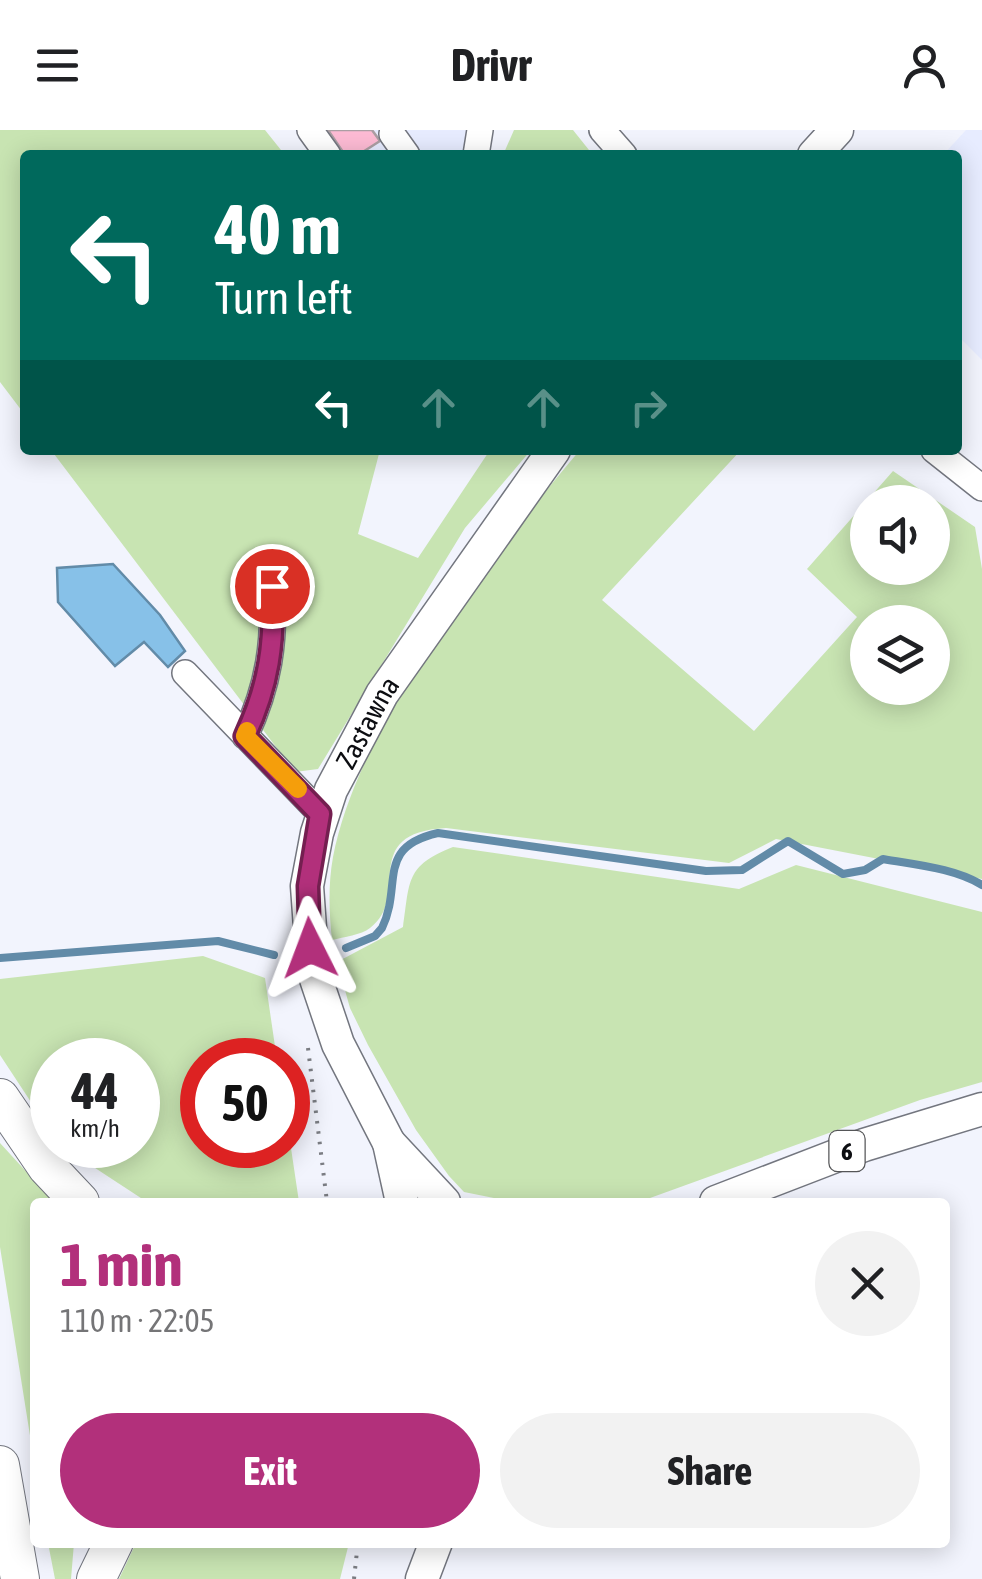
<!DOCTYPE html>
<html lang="en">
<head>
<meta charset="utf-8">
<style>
  body { margin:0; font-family:"Asap Condensed",sans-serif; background:#f2f2f2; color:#202124; height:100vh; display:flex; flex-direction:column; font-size:38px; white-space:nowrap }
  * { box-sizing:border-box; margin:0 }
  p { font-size:32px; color:#757577 }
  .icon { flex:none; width:55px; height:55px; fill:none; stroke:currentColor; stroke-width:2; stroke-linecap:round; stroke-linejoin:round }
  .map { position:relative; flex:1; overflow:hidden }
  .side { position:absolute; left:30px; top:1068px; width:920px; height:350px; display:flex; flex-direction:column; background:#fff; border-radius:10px; box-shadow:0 5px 25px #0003 }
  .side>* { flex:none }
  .banner { position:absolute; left:20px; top:20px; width:942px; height:305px; border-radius:10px; box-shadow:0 5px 25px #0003; background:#00695c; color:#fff; overflow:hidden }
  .buttons { position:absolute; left:850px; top:355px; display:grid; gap:20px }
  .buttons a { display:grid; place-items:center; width:100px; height:100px; border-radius:50%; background:#fff; box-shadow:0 5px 25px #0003; font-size:50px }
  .speed { position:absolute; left:30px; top:908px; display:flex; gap:20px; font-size:50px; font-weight:700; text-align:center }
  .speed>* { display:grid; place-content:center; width:130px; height:130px; border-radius:50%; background:#fff; box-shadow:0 5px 25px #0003; line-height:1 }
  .speed small { font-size:25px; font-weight:400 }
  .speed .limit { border:15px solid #d22; background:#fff; color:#111 }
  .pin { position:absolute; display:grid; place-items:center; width:85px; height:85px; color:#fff; margin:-42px; border:5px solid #fff; border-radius:50%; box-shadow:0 2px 10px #0007 }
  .me { position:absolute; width:110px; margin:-55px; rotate:357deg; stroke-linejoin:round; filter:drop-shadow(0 0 8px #0008) }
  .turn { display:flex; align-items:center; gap:35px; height:210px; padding:0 30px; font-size:45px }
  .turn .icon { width:130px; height:130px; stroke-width:2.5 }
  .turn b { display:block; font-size:70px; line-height:85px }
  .lanes { display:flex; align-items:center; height:95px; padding:0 30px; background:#0003; justify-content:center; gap:50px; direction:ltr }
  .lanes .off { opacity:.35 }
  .round { display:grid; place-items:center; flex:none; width:105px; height:105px; border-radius:52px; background:#f2f2f2 }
  .summary { display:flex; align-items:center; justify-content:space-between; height:170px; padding:0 30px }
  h1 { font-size:60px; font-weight:700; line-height:75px; color:#b2307b }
  .action { display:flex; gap:20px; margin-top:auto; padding:20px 30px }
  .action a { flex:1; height:115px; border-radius:60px; background:#b2307b; color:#fff; font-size:40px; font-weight:700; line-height:115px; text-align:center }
  .action a+a { background:#f2f2f2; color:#202124 }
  header { display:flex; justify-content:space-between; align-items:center; height:130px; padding:0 30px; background:#fff; font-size:45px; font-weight:700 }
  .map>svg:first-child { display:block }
</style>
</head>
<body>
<header><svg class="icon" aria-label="menu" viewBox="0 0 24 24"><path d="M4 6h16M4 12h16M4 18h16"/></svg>Drivr<svg class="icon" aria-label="person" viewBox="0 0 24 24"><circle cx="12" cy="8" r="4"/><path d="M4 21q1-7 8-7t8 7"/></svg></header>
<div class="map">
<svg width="982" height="1449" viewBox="0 0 982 1449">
  <rect width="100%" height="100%" fill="#f2f4fd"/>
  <path fill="#e7ecff" d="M295,0H477L466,25H312Z
    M966,0H982V230L958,206V25H943Z"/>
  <path fill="#c8e4b2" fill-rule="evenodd" d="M0,0H265L285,25H25V285L0,252Z
    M514,0H573L593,25H503Z
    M51,320H380L358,404L418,428L490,320H531L465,398L318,639L295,642Z
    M580,320H741L602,470L754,601L857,487L807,439L893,341L975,397L982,439V749L776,709L729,733L446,698C357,703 412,767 370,798C361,805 344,807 332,810C329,782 328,755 333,727C359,592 492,424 580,320ZM868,372H932V438H868ZM868,492H932V558H868Z
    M453,717L739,759L796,735L982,782V952L920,970L639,1072H514L464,1062L449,1046L416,1000L368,915L350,878L337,832L403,797C410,751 405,736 453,717Z
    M203,826L265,848L277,930H202V1015H288V998L299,1072H147L60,1015H138V930H52V1004L0,925V849Z
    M0,1013L54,1072H35V1337L0,1117Z
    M48,1413H74L71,1449H55Z
    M136,1413H349L340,1449H119Z"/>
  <path fill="#87c1e8" stroke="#628ba8" stroke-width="2.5" d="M113,434L160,485L185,521L168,537L144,512L115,536L58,472L57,438Z"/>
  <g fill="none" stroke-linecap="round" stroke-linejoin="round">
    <path stroke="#628ba8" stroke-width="8" d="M346,818L375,806L382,798C403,755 375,717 438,703L706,741L742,740L788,711L843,744L865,740L883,729C916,735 954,738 982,755
      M0,828L218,811L274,825"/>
  </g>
  <path fill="#fdbbd4" stroke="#ab9ea3" stroke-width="2.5" d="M328,0H372L380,11L358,25H345Z"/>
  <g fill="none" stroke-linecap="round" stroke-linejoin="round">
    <g stroke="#73767f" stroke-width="28">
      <path id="minor" d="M310,0L328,25
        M602,0L624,25
        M392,4L407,25
        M476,25L480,0
        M934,320L982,358
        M185,543L321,684
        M245,606C269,555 275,512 272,456"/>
    </g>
    <g stroke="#73767f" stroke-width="35">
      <g id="major">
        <path d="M814,25L837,0"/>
        <path d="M389,1013L444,1072"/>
        <path id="s1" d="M402,1072L389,1013L338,914L313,840L307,756L317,703L331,660L382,564L554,320"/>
        <path d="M716,1072L864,1015L982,979"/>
        <path d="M422,1449L436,1412"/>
      </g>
    </g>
    <g stroke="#73767f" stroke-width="40">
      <path id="highway" d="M0,968L47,1037L80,1072
        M0,1335L20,1449
        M96,1449L114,1412"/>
    </g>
    <path stroke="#7b7d83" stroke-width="4" stroke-dasharray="2.5 8" stroke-linecap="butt" d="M308,918L327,1072
      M354,1449L358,1412"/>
    <use href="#minor" stroke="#fff" stroke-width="25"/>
    <use href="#major" stroke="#fff" stroke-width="32"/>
    <use href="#highway" stroke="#fff" stroke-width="38"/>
  </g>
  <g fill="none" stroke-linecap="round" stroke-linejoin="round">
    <g stroke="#741f50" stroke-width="25">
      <path id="route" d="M272,456C275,512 269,555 245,606L320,684L308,756L310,818"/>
    </g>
    <use href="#route" stroke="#b2307b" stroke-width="18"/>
    <path stroke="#f59e0b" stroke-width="18" d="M247,601L245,606L298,659"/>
  </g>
  <g text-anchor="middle" stroke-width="8" stroke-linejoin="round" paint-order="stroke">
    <rect fill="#fff" stroke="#555658" stroke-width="2.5" x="829.5" y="1001" width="35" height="40" rx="8"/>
    <g font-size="25" font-weight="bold" fill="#0c0d11">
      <text x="847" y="1030">6</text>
    </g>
    <g font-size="28" fill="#0c0d11" stroke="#fff">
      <text dy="10" stroke="none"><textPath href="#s1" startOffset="510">Zastawna</textPath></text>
    </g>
  </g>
</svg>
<div class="buttons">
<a><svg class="icon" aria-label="sound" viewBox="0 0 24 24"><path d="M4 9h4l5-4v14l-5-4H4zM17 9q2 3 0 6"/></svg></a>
<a><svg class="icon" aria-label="layers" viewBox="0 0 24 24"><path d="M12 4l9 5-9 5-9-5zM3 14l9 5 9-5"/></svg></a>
</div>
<div class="speed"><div>44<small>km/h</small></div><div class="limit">50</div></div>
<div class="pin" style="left:272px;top:456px;background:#d93025"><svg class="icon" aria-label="arrive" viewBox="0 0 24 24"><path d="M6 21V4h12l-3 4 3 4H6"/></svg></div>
<svg class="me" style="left:310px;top:818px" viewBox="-20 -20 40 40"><path d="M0-17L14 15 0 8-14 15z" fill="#b2307b" stroke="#fff" stroke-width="4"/></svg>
<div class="banner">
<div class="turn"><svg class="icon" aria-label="left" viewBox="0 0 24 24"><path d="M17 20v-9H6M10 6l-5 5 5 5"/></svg><div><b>40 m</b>Turn left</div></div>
<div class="lanes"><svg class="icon" aria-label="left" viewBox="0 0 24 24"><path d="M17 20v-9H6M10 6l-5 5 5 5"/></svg><svg class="icon off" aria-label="ahead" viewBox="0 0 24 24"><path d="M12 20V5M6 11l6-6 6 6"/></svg><svg class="icon off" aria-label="ahead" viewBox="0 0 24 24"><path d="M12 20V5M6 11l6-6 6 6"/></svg><svg class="icon off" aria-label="right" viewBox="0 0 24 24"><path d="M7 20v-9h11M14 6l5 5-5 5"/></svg></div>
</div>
<section class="side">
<div class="summary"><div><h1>1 min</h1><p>110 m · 22:05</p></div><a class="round"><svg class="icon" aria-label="close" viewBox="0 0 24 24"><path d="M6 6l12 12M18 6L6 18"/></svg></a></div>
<div class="action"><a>Exit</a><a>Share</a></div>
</section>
</div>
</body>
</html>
